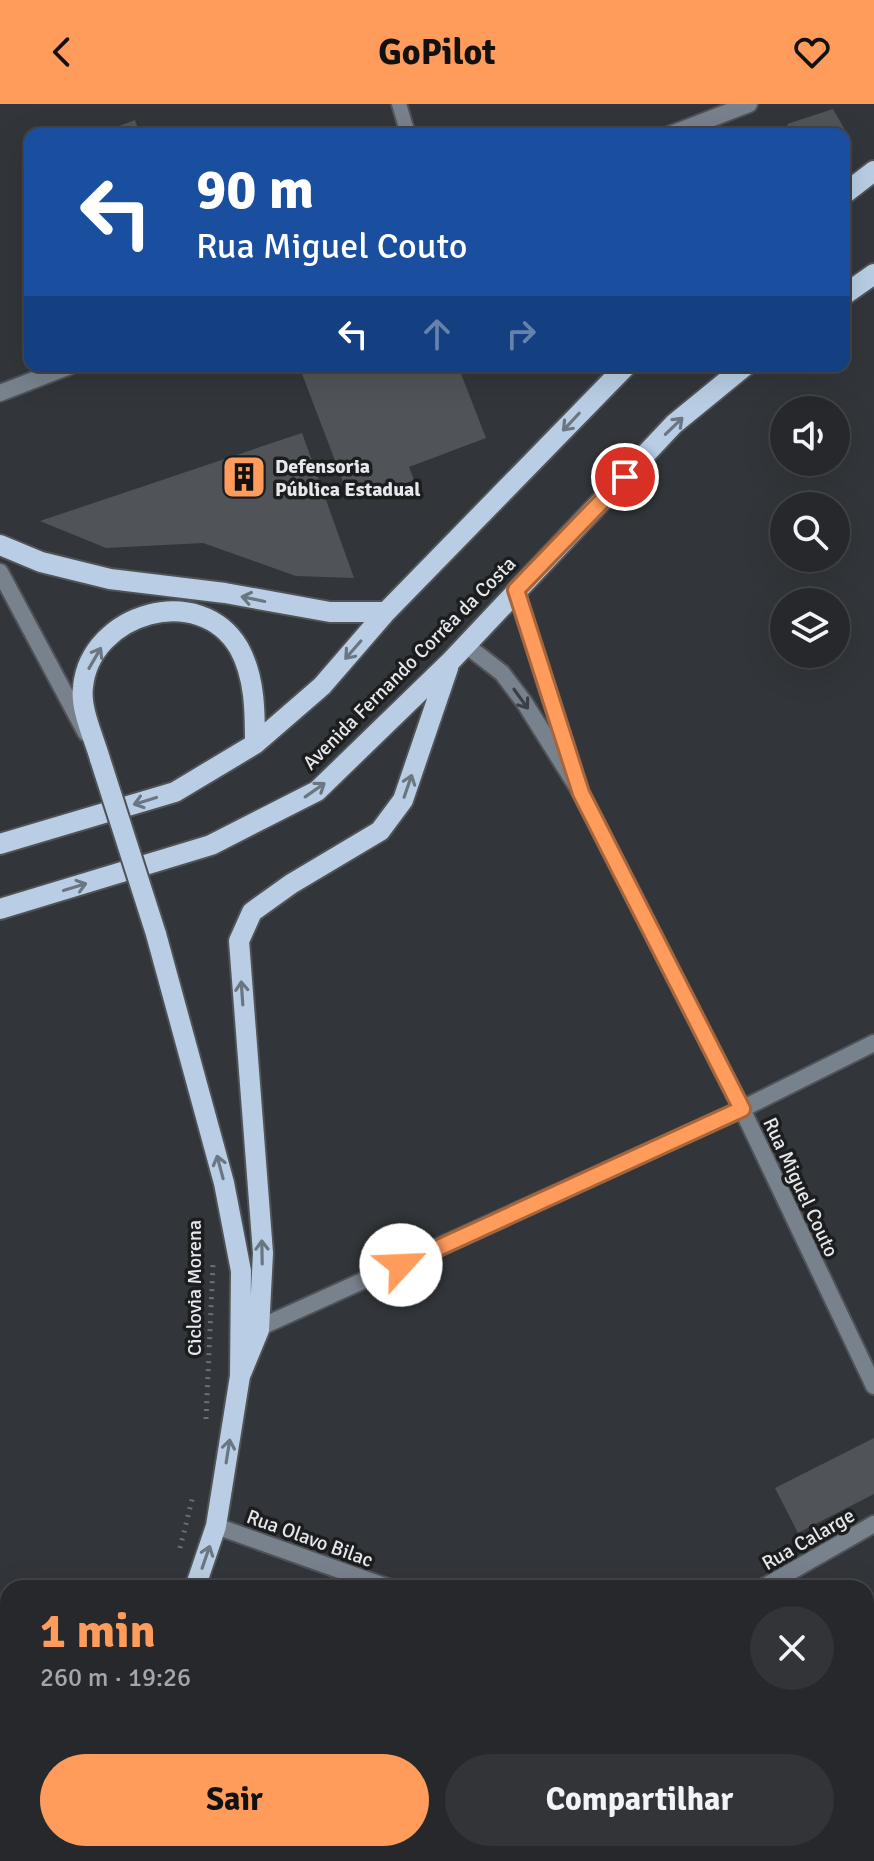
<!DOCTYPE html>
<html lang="pt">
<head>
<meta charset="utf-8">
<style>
  body { margin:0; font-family:Signika,sans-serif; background:#323438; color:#f1f3f6; height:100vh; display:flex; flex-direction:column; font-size:30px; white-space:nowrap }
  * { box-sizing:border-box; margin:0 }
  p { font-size:26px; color:#a4a6a9 }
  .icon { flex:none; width:44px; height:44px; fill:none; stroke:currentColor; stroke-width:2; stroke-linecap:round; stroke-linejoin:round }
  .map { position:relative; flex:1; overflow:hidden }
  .details { position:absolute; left:0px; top:1476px; width:874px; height:282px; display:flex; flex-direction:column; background:#26282c; border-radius:24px 24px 0 0; box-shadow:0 8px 32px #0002,0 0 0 2px #424448 }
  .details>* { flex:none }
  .guide { position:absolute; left:24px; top:24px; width:826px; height:244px; border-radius:16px; box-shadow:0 8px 32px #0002,0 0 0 2px #424448; background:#1a4fa0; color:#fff; overflow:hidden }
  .controls { position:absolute; left:770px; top:292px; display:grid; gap:16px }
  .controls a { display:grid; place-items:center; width:80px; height:80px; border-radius:50%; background:#26282c; box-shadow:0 8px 32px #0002,0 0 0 2px #424448; font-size:40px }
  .pin { position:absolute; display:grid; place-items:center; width:68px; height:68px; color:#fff; margin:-34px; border:4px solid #fff; border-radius:50%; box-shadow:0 2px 8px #0007 }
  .me { position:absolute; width:88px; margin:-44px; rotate:65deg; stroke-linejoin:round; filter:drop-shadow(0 0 6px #0008) }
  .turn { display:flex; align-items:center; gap:28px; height:168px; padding:0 40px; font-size:36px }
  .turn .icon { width:104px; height:104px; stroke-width:2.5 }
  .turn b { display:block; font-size:56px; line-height:68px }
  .lanes { display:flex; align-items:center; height:76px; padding:0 40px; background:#0003; justify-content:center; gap:40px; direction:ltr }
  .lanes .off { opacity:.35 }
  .round { display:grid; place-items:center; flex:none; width:84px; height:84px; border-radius:42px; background:#323438 }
  .summary { display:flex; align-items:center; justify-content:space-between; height:136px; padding:0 40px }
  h1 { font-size:48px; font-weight:700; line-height:60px; color:#ff9b5b }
  .button { display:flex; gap:16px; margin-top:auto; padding:16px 40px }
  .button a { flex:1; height:92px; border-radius:48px; background:#ff9b5b; color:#111; font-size:32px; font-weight:700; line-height:92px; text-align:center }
  .button a+a { background:#323438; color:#f1f3f6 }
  header { display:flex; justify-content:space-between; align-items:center; height:104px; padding:0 40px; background:#ff9b5b; color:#111; font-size:36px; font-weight:700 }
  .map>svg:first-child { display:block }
</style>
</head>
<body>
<header><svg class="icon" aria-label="back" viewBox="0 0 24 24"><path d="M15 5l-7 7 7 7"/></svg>GoPilot<svg class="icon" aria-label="heart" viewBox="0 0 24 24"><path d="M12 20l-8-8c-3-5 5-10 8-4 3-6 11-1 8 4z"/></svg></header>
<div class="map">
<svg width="874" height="1757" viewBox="0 0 874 1757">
  <rect width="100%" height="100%" fill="#32363a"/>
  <path fill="#505458" d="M833,5L848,31L844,35V30H792L787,20Z
    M135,16L140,30H98Z
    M299,262H458L486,334L409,363L414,376L378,390L373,379L347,388Z
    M302,329L354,474L296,472L203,439L106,444L40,417Z
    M874,1334V1390L798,1429L775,1384Z"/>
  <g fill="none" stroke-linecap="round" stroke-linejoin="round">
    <g stroke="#4f5256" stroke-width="18">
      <path id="service" d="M399,0L408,30"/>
    </g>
    <g stroke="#4f5256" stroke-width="20">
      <path id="minor" d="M671,30L749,0
        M0,289L70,262
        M516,486L574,668
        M466,541L502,569L524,598L581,689L742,1005L874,1282
        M252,1227L742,1005L874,939
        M216,1422L390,1484
        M762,1484L874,1420
        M866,1653L874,1656
        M228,1757L243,1750"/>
    </g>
    <g stroke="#4f5256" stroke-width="20">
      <path id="tertiary" d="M0,468L86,629"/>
    </g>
    <g stroke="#4f5256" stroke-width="24">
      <path id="primary" d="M844,90L874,67
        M844,191L874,170
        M0,441L41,458L110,475L225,489L330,508H386
        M100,655C94,634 80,605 83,583C90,509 200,477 239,544C255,573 255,608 255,640
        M0,740L175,688L255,640L322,582L386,508L626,262
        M0,805L211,741L317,687L450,558L674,320L745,262
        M156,830L224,1079L241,1167L240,1272L216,1422L195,1484
        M240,1272L259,1226L263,1149L239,837L252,808L291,780L380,727L403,696L448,564
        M103,1757L106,1750"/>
    </g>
    <path stroke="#6b6e72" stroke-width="5" stroke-dasharray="2 6" stroke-linecap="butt" d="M206,1315L213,1161
      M180,1444L193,1392"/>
    <use href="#service" stroke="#78828c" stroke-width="14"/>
    <use href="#minor" stroke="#78828c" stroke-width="16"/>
    <use href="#tertiary" stroke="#78828c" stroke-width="16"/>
    <use href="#primary" stroke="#b9cee4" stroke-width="20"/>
    <g stroke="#4f5256" stroke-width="24" stroke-linecap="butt">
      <path id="primary-bridge" d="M100,655L156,830"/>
    </g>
    <use href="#primary-bridge" stroke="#b9cee4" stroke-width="20"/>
  </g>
  <defs><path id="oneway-shaft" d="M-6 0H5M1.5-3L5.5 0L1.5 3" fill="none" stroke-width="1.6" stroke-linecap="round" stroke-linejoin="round" transform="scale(2)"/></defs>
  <g stroke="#6a7682">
    <use href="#oneway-shaft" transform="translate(571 318) rotate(133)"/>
    <use href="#oneway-shaft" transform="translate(674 322) rotate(-44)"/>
    <use href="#oneway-shaft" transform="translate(253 495) rotate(-168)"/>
    <use href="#oneway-shaft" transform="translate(353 546) rotate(131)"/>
    <use href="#oneway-shaft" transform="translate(95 554) rotate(-60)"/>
    <use href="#oneway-shaft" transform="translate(408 682) rotate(-71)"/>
    <use href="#oneway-shaft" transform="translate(315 686) rotate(-35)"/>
    <use href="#oneway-shaft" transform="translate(145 697) rotate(163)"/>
    <use href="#oneway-shaft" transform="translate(75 783) rotate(-17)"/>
    <use href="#oneway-shaft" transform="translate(242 889) rotate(-94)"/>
    <use href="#oneway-shaft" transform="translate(220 1063) rotate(-105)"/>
    <use href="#oneway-shaft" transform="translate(262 1148) rotate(-91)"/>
    <use href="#oneway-shaft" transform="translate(228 1347) rotate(-81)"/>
    <use href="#oneway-shaft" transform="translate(206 1453) rotate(-71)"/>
  </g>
  <use stroke="#3c4045" href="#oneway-shaft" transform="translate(521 595) rotate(54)"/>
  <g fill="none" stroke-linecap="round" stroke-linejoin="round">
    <g stroke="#a6653b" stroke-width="20">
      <path id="route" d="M401,1161L742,1005L581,689L516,486L625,373"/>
    </g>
    <use href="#route" stroke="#ff9b5b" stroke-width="14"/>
  </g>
  <defs>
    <g id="building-square" transform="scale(2.3)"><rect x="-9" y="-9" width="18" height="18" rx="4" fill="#ff9b5b" stroke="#1b1d1f"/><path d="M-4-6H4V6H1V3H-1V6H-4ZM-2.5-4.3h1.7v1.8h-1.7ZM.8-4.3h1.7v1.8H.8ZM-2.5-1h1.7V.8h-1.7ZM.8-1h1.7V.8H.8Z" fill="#111"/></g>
  </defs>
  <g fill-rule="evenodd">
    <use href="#building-square" x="244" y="373"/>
  </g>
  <g text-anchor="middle" stroke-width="7" stroke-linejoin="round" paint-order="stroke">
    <g font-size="20" font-weight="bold" fill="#e6e8eb" stroke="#1b1d1f" text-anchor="start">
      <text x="275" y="369">Defensoria<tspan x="275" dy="23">Pública Estadual</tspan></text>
    </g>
    <g font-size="20" fill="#e6e8eb" stroke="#1b1d1f">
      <text transform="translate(409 559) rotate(-45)" y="7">Avenida Fernando Corrêa da Costa</text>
      <text transform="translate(801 1083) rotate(65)" y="7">Rua Miguel Couto</text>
      <text transform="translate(194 1184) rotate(-90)" y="7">Ciclovia Morena</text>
      <text transform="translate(310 1434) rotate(20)" y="7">Rua Olavo Bilac</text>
      <text transform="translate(808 1435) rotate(-30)" y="7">Rua Calarge</text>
    </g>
  </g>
</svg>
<div class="controls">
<a><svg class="icon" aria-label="sound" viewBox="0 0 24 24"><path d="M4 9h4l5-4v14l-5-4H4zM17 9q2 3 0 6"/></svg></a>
<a><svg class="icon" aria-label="search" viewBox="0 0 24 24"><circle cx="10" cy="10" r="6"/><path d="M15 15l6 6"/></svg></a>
<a><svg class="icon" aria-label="layers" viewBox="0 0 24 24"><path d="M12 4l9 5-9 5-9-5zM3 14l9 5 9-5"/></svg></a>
</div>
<div class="pin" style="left:625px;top:373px;background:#d93025"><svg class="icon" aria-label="arrive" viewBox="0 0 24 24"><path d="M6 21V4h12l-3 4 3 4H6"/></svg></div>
<svg class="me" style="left:401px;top:1161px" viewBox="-20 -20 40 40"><circle r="19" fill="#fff"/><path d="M0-13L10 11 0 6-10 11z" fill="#ff9b5b"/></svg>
<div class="guide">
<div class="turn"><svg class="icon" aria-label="left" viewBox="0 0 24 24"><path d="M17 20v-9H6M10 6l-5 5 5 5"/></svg><div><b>90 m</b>Rua Miguel Couto</div></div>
<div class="lanes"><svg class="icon" aria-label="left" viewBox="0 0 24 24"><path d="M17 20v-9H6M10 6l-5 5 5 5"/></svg><svg class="icon off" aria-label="ahead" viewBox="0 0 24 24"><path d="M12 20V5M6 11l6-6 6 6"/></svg><svg class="icon off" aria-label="right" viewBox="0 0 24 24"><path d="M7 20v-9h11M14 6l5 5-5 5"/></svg></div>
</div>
<section class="details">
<div class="summary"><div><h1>1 min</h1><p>260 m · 19:26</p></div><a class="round"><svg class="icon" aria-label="close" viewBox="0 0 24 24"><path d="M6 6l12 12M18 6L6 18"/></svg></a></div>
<div class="button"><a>Sair</a><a>Compartilhar</a></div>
</section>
</div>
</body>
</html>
